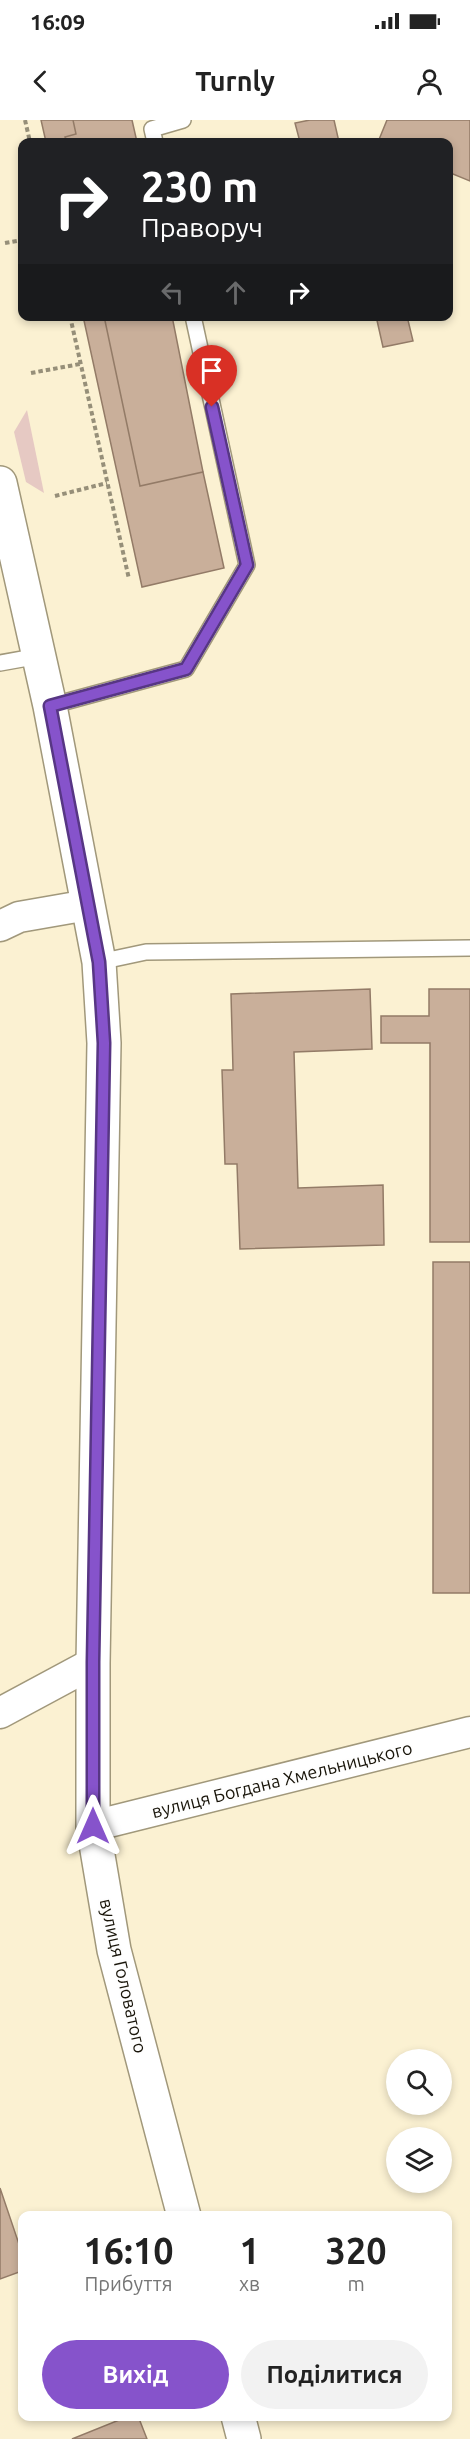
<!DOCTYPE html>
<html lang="uk">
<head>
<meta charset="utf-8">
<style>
  body { margin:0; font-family:Ubuntu,sans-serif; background:#f2f2f2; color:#222; height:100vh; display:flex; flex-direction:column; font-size:22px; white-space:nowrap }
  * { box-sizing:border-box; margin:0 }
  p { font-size:20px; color:#767676 }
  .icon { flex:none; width:33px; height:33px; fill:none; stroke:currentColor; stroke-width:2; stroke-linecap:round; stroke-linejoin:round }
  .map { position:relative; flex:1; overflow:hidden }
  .side { position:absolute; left:18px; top:2091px; width:434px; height:210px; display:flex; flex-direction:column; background:#fff; border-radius:12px; box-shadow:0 3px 9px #0003 }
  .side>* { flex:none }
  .top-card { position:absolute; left:18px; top:18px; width:435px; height:183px; border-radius:12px; box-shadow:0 3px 9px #0003; background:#202124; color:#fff; overflow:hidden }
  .controls { position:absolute; left:386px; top:1929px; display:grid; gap:12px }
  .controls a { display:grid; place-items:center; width:66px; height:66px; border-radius:50%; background:#fff; box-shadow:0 3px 9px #0003; font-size:30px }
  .pin { position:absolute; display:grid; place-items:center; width:51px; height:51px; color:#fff; margin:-62px -26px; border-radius:50% 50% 50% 0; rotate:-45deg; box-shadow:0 0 6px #0007 }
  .pin .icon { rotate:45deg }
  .me { position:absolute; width:66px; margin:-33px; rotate:0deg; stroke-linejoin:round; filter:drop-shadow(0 0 4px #0008) }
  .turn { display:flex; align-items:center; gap:21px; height:126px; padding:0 24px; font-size:27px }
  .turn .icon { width:78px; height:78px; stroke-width:2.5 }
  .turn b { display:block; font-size:42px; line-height:51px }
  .lanes { display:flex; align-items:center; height:57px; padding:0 24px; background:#0003; justify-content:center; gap:30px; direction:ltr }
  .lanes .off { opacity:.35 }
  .eta { display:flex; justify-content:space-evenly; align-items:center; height:102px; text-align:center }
  .eta b { font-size:36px; font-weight:600; line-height:42px }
  .cta { display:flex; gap:12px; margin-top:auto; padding:12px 24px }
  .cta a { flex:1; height:69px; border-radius:36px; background:#8653cb; color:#fff; font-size:24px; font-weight:600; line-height:69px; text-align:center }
  .cta a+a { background:#f2f2f2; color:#222 }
  .status { display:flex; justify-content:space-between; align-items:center; height:42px; padding:0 30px; background:#fff; direction:ltr }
  .status svg { height:16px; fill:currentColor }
  header { display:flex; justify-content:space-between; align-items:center; height:78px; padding:0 24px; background:#fff; font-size:27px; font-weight:600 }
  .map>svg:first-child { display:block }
</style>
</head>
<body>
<div class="status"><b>16:09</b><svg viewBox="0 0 49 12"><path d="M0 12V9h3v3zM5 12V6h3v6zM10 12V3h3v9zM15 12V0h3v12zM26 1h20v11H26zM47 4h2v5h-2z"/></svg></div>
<header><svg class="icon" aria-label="back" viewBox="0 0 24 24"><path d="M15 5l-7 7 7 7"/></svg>Turnly<svg class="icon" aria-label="person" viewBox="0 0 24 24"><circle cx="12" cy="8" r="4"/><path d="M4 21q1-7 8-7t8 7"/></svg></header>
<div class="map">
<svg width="470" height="2319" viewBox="0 0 470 2319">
  <rect width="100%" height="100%" fill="#fbf1d2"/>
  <path fill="#e6c9c3" d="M27,290L44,373L26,362L14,312Z"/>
  <path fill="#c9af9a" stroke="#937b67" stroke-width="1.5" d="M41,0H73L76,14L65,17L67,22H46Z
    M73,0H132L137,22H67L65,17L76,14Z
    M310,0H334L339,22H300L295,3Z
    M387,0H470V61L448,52V22H378Z
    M83,196H104L140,366L203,352L224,448L142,467Z
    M104,196H172L203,352L140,366Z
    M376,196H407L413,221L383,227Z
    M370,869L372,929L294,932L298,1068L383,1065L384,1125L240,1129L237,1044H225L222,950H233L231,874Z
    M429,869H470V1122H430V923H381V896H429Z
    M433,1142H470V1473H433Z
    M0,2068L22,2133V2151L0,2159Z
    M129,2296H138L147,2319H72Z"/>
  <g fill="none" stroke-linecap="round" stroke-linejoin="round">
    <g stroke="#a1987b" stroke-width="18">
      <path id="service" d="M155,22L152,9L183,0
        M0,543L39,536
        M50,586L186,549L247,445L193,196
        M99,842L146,832L470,828"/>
    </g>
    <g stroke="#a1987b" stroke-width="33">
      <path id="minor" d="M0,806L19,797L88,785
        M0,1593L93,1543
        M93,1706L470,1612"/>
    </g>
    <g stroke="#a1987b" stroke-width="36">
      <path id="secondary" d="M0,363L50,586L99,842L104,923L93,1543V1706L114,1830L184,2096
        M238,2296L244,2319"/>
    </g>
    <path stroke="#968f79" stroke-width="4" stroke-dasharray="4.5 3" stroke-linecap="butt" d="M25,0L30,22
      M5,123L22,120
      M70,196L129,459
      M31,253L80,244
      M55,376L107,363"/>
    <use href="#service" stroke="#fff" stroke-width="15"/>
    <use href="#minor" stroke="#fff" stroke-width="30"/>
    <use href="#secondary" stroke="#fff" stroke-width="33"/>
  </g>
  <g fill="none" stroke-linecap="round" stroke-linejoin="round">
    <g stroke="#573684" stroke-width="15">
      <path id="route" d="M93,1706V1542L104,923L99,842L50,586L186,549L247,445L212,287"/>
    </g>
    <use href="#route" stroke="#8653cb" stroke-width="10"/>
  </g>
  <g text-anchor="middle" stroke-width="4.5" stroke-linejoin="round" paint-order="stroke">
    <g font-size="18" fill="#181409" stroke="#fefefe">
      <text transform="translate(282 1660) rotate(-14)" y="6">вулиця Богдана Хмельницького</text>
      <text transform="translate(123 1856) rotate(77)" y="6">вулиця Головатого</text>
    </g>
  </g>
</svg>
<div class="controls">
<a><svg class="icon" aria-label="search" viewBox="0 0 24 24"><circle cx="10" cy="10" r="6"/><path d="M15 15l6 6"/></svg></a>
<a><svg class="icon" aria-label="layers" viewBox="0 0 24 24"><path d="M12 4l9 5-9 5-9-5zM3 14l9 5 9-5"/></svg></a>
</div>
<div class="pin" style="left:212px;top:287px;background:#d93025"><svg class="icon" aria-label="arrive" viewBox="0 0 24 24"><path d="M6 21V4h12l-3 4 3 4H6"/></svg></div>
<svg class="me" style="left:93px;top:1706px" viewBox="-20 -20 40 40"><path d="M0-17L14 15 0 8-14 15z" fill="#8653cb" stroke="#fff" stroke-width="4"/></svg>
<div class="top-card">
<div class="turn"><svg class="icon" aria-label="right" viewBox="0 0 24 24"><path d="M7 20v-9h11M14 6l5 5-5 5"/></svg><div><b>230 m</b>Праворуч</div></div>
<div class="lanes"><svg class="icon off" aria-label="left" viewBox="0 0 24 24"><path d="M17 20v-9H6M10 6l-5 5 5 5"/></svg><svg class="icon off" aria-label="ahead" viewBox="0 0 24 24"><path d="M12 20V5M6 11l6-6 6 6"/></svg><svg class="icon" aria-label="right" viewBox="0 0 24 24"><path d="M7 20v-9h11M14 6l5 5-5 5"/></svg></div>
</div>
<section class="side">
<div class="eta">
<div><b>16:10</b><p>Прибуття</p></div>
<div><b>1</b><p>хв</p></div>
<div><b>320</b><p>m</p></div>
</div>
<div class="cta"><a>Вихід</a><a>Поділитися</a></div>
</section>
</div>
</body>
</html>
